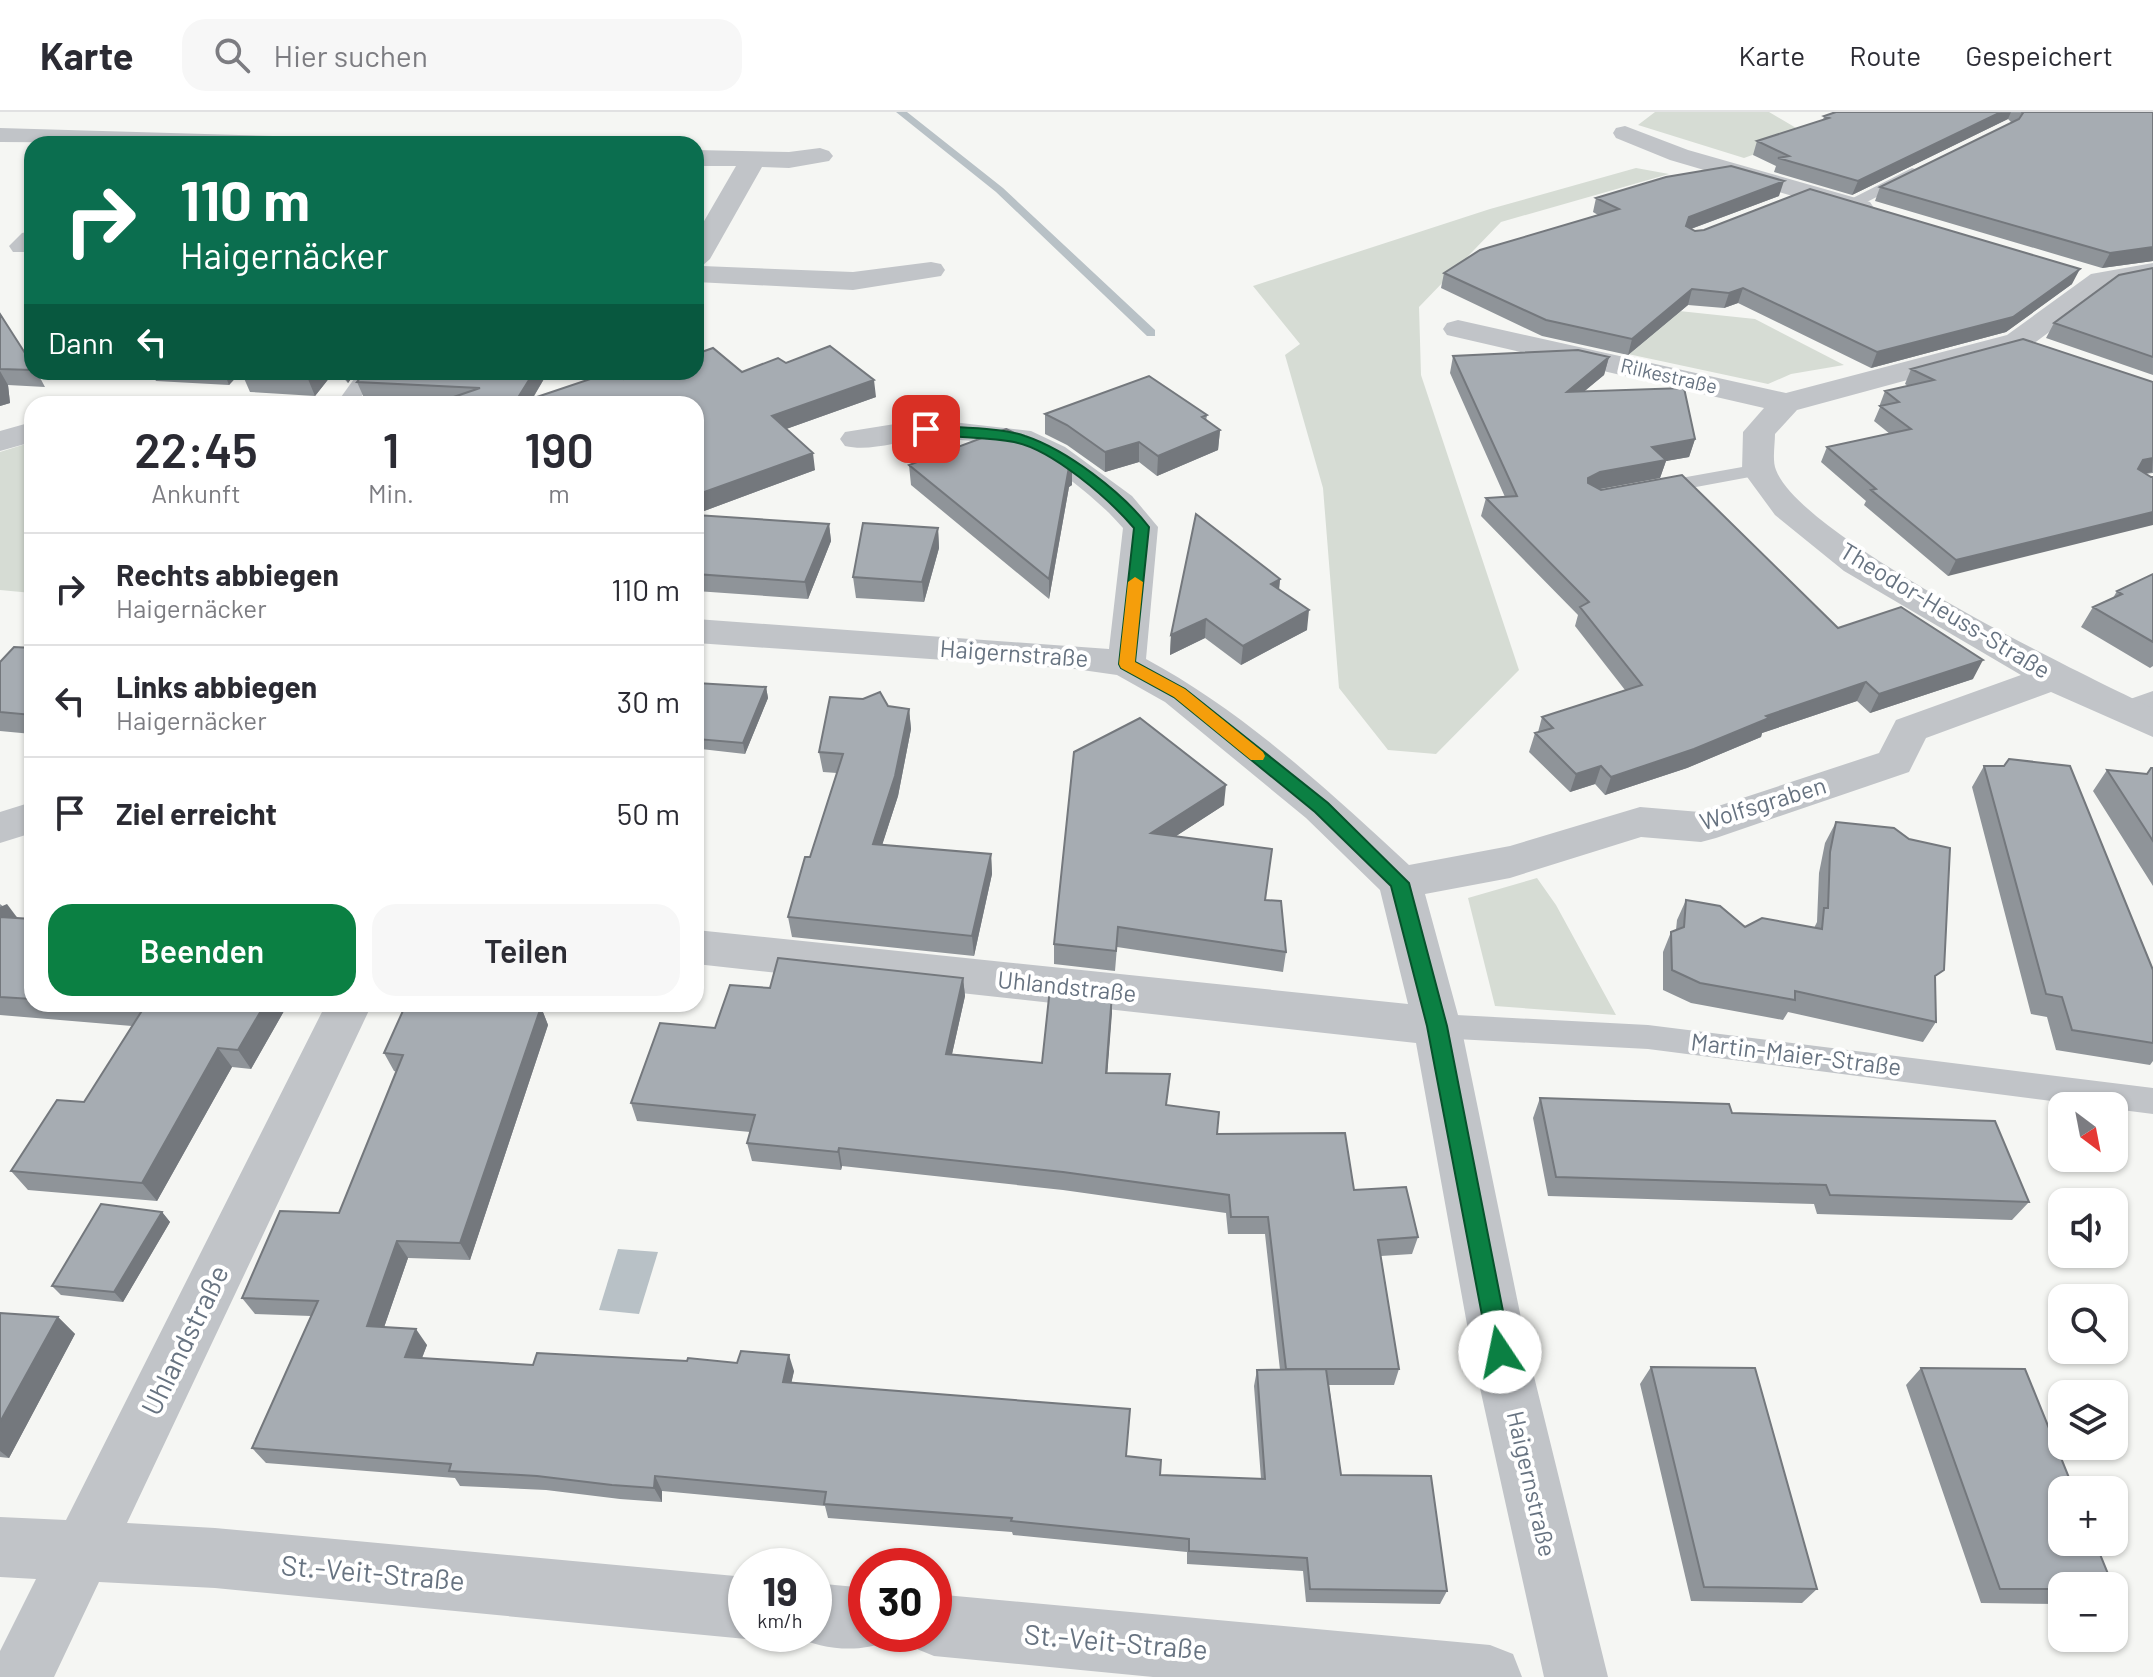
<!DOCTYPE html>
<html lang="de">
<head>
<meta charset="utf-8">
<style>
  body { margin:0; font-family:Barlow,sans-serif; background:#f7f7f7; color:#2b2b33; height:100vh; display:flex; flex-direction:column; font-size:30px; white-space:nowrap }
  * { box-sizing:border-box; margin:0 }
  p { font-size:26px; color:#7c7c81 }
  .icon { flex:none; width:44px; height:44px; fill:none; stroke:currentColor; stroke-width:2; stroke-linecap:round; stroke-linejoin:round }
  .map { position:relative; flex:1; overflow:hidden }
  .details { position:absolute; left:24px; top:284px; width:680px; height:616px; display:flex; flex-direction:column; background:#fff; border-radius:24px; box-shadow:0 2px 6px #0004 }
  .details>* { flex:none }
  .hud { position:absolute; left:24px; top:24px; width:680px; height:244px; border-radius:24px; box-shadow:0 2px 6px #0004; background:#0b6e4f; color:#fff; overflow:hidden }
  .needle { width:52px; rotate:148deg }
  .tools { position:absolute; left:2048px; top:980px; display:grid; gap:16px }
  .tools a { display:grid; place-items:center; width:80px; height:80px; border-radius:16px; background:#fff; box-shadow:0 2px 6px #0004; font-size:40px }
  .speed { position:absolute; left:728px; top:1436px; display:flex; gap:16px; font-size:40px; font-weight:700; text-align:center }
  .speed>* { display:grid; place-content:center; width:104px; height:104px; border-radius:50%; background:#fff; box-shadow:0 2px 6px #0004; line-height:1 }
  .speed small { font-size:20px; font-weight:400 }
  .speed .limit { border:12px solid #d22; background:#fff; color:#111 }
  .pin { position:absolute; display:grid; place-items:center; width:68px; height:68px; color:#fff; margin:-34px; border-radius:16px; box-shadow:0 4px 12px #0006 }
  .me { position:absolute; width:88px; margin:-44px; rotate:349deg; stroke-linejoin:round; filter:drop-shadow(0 0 6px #0008) }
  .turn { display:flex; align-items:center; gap:28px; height:168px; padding:0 24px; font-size:36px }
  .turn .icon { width:104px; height:104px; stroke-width:2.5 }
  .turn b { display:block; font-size:56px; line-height:68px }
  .then { display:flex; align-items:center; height:76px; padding:0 24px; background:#0003; gap:16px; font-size:30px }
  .eta { display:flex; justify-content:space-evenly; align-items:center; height:136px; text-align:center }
  .eta b { font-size:48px; font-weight:600; line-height:56px }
  .action { display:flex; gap:16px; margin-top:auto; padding:16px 24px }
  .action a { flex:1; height:92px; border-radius:24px; background:#0b8043; color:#fff; font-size:32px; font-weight:600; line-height:92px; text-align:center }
  .action a+a { background:#f7f7f7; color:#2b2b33 }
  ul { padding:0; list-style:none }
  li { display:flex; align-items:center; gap:24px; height:112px; padding:0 24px; border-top:2px solid #e1e1e2 }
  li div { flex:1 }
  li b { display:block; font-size:30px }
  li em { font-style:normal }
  header { display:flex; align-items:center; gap:48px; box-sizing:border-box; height:112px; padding:0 40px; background:#fff; border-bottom:2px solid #e1e1e2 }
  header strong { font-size:38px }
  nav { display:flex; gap:44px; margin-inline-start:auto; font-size:28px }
  .search { width:560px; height:72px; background:#f7f7f7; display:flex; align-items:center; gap:20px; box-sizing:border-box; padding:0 28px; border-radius:24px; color:#7c7c81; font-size:30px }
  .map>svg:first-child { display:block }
</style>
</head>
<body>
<header>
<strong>Karte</strong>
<div class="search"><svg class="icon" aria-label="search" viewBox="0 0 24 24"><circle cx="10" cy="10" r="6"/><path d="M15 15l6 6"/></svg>Hier suchen</div>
<nav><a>Karte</a><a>Route</a><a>Gespeichert</a></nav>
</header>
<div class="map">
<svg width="2153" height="1565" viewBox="0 0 2153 1565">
  <rect width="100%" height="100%" fill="#f5f6f3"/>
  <path fill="#d6dcd4" d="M1655,0H1769L1808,23L1744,46L1638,13Z
    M1636,56L1669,62L1501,110L1419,195L1421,263L1519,558L1436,642L1388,638L1339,576L1323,376L1285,243L1300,232L1253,174L1490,97Z
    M1679,199L1755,207L1844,253L1791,262L1768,272L1628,242Z
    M32,330V481L0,478V340Z
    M1537,766L1556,793L1616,903L1495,894L1468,786Z"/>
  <path fill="#b8c1c6" d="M618,1137L658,1140L639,1202L599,1198Z"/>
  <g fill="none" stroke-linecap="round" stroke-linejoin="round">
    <path fill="#b8c1c6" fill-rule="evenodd" d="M896,0H907L1003,76L1155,218V224H1147L996,80Z"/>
    <path fill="#c1c4c8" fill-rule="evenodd" d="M1912,56L1918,58L1920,61L1918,64L1855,96H1843L1841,92Z
      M359,260H379L356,292H336Z
      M1759,352L1766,354L1770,358L1766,362L1653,383L1642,377L1653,371Z
      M2153,579V596L2122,607L2113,605L2109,599L2113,593Z
      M1437,902L1648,913L2153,976V1002L2114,997V994H2091L1648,937L1437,926L1426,923L1422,914L1426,905Z"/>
    <path fill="#c1c4c8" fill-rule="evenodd" d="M1625,14L1688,38L1870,90L1874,96L1870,102L1861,104L1670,48L1616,26L1613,21L1616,16Z
      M0,16L273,24L282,27L286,32L0,30Z
      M820,36L829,39L833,44L829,49L789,56L762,55L710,147L702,154L853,160L931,150L941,152L945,158L941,164L853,178L696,170V123L736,54H696V38L789,40Z
      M32,119V140H13L9,134L22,121Z
      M2153,151V167L2110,175L2029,235L1797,298L1775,322C1775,332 1772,349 1776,358C1802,426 2080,562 2153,596V625L2051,580L1926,626L1909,660L1716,726L1701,730L1641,725L1510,766L1425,782L1461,914L1528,1240L1608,1565H1544L1472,1240L1416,931L696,852V818L1408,892L1380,778L1306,706L1165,590L1117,563L1075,557L696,531V507L1109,537L1123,416C1098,387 1052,350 1015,336C1000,330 941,326 924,327C898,329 870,340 845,334L840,327L845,320L926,307L1031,319L1065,335L1132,384L1158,415L1146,547C1243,599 1328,678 1409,753L1510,734L1640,695L1700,700L1879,641L1896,608L2021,563L1844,459L1775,403L1742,358L1743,320L1764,296L1447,223L1443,217L1447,211L1458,208L1786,281L2007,223L2091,162Z
      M32,310V330L0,339V319Z
      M32,690V721L0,731V700Z
      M326,892H372L127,1411L215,1416L746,1465V1522H758L746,1527L215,1476L99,1470L54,1565H0V1539L36,1467L0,1465V1405L66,1408Z
      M814,1471L866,1476V1522H891L888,1529C857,1542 823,1537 792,1524L814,1522Z
      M934,1482L1490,1533L1513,1542L1522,1565H1153L934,1544L912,1535L906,1522H934Z"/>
  </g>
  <path fill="#8f9499" d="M1836,0H2153V149L2102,156L1875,89L1880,75L2012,11L2008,7L1852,83L1774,60L1776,54L1753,43L1757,29L1823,8L1824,4Z
    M1779,84L1691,117L1695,119L2072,172L2006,220L1871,256L1738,191L1724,196L1688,193L1628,243L1542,224L1441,176L1444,161L1598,103L1593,100L1596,86Z
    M2153,156V263L2046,226L2054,211Z
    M0,202L32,252V260H37L45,275L8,273L10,291L0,294Z
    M1453,244L1609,245L1604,263L1584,279L1695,327L1689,345L1666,349L1660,366L1600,377L1838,516L1973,567L1870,601L1857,589L1762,621L1761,625L1687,656L1605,683L1595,672L1570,680L1529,640L1535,621L1538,620L1542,605L1625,578L1575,514L1578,503L1481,404L1486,386L1505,385L1450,261Z
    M786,251L876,285L786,317L815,358L696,402V292L438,290L364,286L357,270L548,260L533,286L624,267L742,260Z
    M1911,257L2153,270V361L2145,362L1948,464L1864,393L1866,389L1821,350L1827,335L1890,322L1874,309L1880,295H1879L1885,279L1908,274L1905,272Z
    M151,260H241L229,273L156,269Z
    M246,260H334L315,284L250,280L243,264Z
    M338,260H356L348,271Z
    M1045,302L1207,303L1206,309L1220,318L1218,338L1157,364L1139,350L1105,360L1067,333L1045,322Z
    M909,353L1072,354V373L1069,375L1049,487L911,373Z
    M696,403L829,412L831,429L808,487L696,479Z
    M938,416L939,436L924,490L856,486L853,465Z
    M2153,462V554L2150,556L2081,515L2093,495L2113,486L2117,479Z
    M1280,467L1279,478L1307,518L1241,553L1205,526L1170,543L1171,523Z
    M32,536V622L0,619V550Z
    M696,571L766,575L768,586L745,642L701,637L702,642H696Z
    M888,594L909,597L911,617L898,684L882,733L991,742L992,762L974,844L792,825L788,805L810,745L837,661L823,660L819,640Z
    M1074,640L1224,693L1176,724L1265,788L1286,840L1283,860L1117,835L1115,859L1054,852V832Z
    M1984,654L2153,858V949L2150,953L2056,938L2047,905L2031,902L1972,675Z
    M2153,656V774L2093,679L2107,658L2147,662Z
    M1836,710L1935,871L1936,910L1923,930L1788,900L1783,908L1691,891L1663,878V840L1671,820L1676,818L1677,808L1686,788L1745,815L1814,816L1817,810L1819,761L1825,731Z
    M0,792L18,806L32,807V892H288L251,957L232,955L157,1089L28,1078L11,1059L84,990L132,914L0,903Z
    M963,866L965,884L952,942L1042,951L1112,882L1107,961L1217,1022L1354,1078L1418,1125L1412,1142L1381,1144L1399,1257L1394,1273H1329L1341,1363L1447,1479L1440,1492L1306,1490L1303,1459L1187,1452V1440L1013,1423L1012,1420L828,1406L825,1394L662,1379V1390L620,1387L546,1378L460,1374L455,1366L266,1351L252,1336L311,1204L255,1202L242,1186L339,1101L397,960L394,959L384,941L541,895L548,913L470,1148L408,1146L384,1215L427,1233L422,1246L533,1253L794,1259L791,1271L1126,1344L1160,1363L1261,1367L1254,1274L1257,1258H1280L1265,1122H1228L1226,1101L1063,1078L842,1054L841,1058L752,1049L747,1031L750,1020L637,1009L631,991L715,916L770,876Z
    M1540,986L1732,1001L2029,1090L2012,1108L1817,1102L1814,1092L1548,1084L1533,1006Z
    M162,1100L170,1110L123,1190L61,1183L52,1174Z
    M0,1201L58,1205L75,1222L9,1346L0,1345Z
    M1651,1255L1817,1477L1802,1491L1691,1489L1640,1272Z
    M1921,1256L2062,1474V1492L1981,1491L1906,1273Z"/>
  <path fill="#74787d" d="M2001,0H2011L2008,7L1852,83L1858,69Z
    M1784,69L1779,84L1685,119L1689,105Z
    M2153,135V149L2102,156L2110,141Z
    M2080,157L2072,172L2006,220L1871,256L1877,240Z
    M1743,176L1738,191L1724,196L1729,181Z
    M1692,177L1688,193L1628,243L1632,227Z
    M1609,245L1604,263L1562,298L1567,280Z
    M0,259L8,273L10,291L0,294Z
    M224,260H241L229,273Z
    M314,260H334L315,284L308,267Z
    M344,260H356L348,271Z
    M534,260H548L529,292H514Z
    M874,268L876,285L775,321L772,304Z
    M1220,318L1218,338L1157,364L1158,344Z
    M1695,327L1689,345L1666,349L1660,366L1594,378L1583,384L1588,366L1652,335Z
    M1139,330V350L1105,360V340Z
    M813,341L815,358L696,402V383Z
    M2153,346L2152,360L2134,364L2143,348Z
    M1072,354V373L1069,375L1049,487V467L1069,355Z
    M2153,400V413L1948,464L1956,448Z
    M829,412L831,429L808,487L805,470Z
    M938,416L939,436L924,490L922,470Z
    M1280,467L1278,486L1271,472Z
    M1309,498L1307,518L1241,553L1243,534Z
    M1206,507L1205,526L1170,543L1171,523Z
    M1983,548L1973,567L1870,601L1879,582Z
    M1866,570L1857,589L1762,621L1761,625L1687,656L1605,683L1611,665L1766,604Z
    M766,575L768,586L745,642L743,631Z
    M909,597L911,617L898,684L876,752L873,732Z
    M1601,654L1595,672L1570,680L1576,662Z
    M1226,673L1224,693L1150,741L1151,721Z
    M991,742L992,762L974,844L972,824Z
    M7,792L22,812L0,822V795Z
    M963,866L965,884L948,960L946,942Z
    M1112,882V901L1106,979V961Z
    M265,892H288L251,957L238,938Z
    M541,895L548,913L470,1148L460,1131Z
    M218,936L232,955L157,1089L142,1071Z
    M839,1036L842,1054L841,1058L838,1040Z
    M162,1100L170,1110L123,1190L114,1180Z
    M397,1129L408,1146L379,1230L367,1214Z
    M58,1205L75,1222L9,1346L0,1339V1310Z
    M416,1217L427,1233L416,1261L405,1245Z
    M789,1243L794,1259L788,1286L783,1270Z
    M655,1364L662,1379V1390L654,1376Z"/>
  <path fill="#a6acb2" stroke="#74787d" stroke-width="2" d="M1836,0H2001L1858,69L1778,46L1789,44L1757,29L1829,6L1824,4Z
    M2022,0H2153V135L2110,141L1880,75L2019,7L2023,1Z
    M1731,54L1784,69L1689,105L1686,114L1695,119L1704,118L1810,77L2080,157L2013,205L1877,240L1743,176L1729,181L1692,177L1632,227L1546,208L1444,161L1480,138L1619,97L1596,86L1666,65Z
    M2153,156V245L2054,211L2119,163Z
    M0,202L32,252V258L0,257Z
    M2023,227L2153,270V346L2143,348L2138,357L2151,365H2153V400L1956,448L1871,378L1876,377L1827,335L1911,317L1880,294L1899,290L1885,279L1934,268L1911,257Z
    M830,234L874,268L772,304L813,341L696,383V292H516L611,260H617L624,267L643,260H696V242L713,236L742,260L778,246L786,251Z
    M1578,238L1609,245L1567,280L1684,276L1695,327L1652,335L1666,348L1600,360L1588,366V371L1601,378L1682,363L1838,516L1901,495L1983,548L1879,582L1866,570L1766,604L1769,606L1694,637L1611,665L1601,654L1576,662L1535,621L1553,616L1542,605L1642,573L1580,495L1589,490L1486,386L1517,384L1453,244Z
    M246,260H314L308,267L243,264Z
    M365,260H534L514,292H433L480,276L357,270Z
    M1149,264L1207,303L1202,305L1220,318L1158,344L1139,330L1105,340L1067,313L1045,302Z
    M1006,317L1042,334L1072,354L1069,355L1049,467L909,353Z
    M1196,402L1280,467L1271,472L1309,498L1243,534L1206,507L1171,523Z
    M696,403L829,412L805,470L696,462Z
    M863,411L938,416L922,470L853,465Z
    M2153,462V530L2093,495L2122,482L2117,479Z
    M14,535L32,536V603L0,600V550Z
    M696,571L766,575L743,631L698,627L699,631H696Z
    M880,580L888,594L909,597L895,664L873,732L991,742L972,824L788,805L805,745H810L843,642L819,640L830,585L863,587Z
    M1140,606L1226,673L1151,721L1272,737L1265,788L1281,789L1286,840L1118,815L1116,839L1054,832L1074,640Z
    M2009,647L2070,654L2153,858V931L2072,918L2062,885L2046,882L1984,654H2004Z
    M2151,656H2153V729L2107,658L2147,662Z
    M1836,710L1894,716L1909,727L1950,736L1944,858L1935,864L1936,910L1795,879V888L1700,871L1672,858L1671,820L1684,815L1686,788L1720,794L1745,815L1762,806L1822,817L1824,796H1828L1830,740Z
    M0,805L32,807V887L0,885Z
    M778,846L963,866L946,942L1042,951L1050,876L1112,882L1106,961L1170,962L1166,993L1219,1000L1217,1022L1345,1021L1354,1078L1406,1075L1418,1125L1378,1128L1399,1257H1286L1268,1105H1231L1229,1083L1063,1060L839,1036L838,1040L747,1031L755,1003L631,991L660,911L715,916L730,873L770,876Z
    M87,892H265L238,938L218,936L142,1071L11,1059L57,988L84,990L143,897Z
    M406,892H473L541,895L460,1131L397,1129L367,1214L416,1217L405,1245L533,1253L537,1241L687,1249L688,1246L737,1251L741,1239L789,1243L783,1270L1130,1297L1126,1344L1161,1348L1160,1363L1265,1367L1257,1258L1326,1257L1341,1363L1431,1364L1447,1479L1310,1477L1307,1446L1189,1439V1427L1011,1409L1012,1406L824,1392L826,1380L655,1364L654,1376L612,1373L537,1364L449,1359L451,1352L252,1336L318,1189L242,1186L280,1099L339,1101L403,943L384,941Z
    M1540,986L1729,992L1732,1001L1995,1009L2029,1090L1830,1083L1826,1073L1556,1065Z
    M101,1092L162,1100L114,1180L52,1174Z
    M0,1201L58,1205L0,1310Z
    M1651,1255L1755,1256L1817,1477L1704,1475Z
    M1921,1256L2025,1257L2074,1378H2062V1430H2095L2113,1474H2062V1477H2000Z"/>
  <path fill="#0b8043" stroke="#07532c" stroke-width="2" d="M926,313C953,316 1001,315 1025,324C1067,338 1122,380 1149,415L1135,550L1185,577L1328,691L1409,771L1447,914L1511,1240L1508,1248L1500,1251L1492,1248L1489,1240L1427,914L1391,774L1315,700L1174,585L1121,556L1119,552L1134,416C1109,387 1052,337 1014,330C984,324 952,327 922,320V314Z"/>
  <path fill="#f59e0b" d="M1135,465L1143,470L1135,550L1185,577L1263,640L1265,644L1263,648H1251L1174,585L1121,556L1119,552L1128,470Z"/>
  <g text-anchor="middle" stroke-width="8" stroke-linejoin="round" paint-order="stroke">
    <g font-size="20" fill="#677381" stroke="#fff">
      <text transform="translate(1669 264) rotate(13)" y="7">Rilkestraße</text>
    </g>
    <g font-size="24" fill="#677381" stroke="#fff">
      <text transform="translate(1945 499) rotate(31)" y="8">Theodor-Heuss-Straße</text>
      <text transform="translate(1014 542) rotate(4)" y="8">Haigernstraße</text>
      <text transform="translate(1763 692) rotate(-17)" y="8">Wolfsgraben</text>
      <text transform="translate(1067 875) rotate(6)" y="8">Uhlandstraße</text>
      <text transform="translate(1796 943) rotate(7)" y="8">Martin-Maier-Straße</text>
      <text transform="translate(1531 1372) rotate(77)" y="8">Haigernstraße</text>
    </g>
    <g font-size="28" fill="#677381" stroke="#fff">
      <text transform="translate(185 1228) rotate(-64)" y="10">Uhlandstraße</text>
      <text transform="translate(373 1461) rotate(5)" y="10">St.-Veit-Straße</text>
      <text transform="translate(1116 1530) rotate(5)" y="10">St.-Veit-Straße</text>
    </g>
  </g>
</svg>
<div class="tools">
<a><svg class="needle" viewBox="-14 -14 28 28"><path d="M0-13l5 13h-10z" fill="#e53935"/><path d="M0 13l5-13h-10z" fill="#7c7c81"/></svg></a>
<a><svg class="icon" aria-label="sound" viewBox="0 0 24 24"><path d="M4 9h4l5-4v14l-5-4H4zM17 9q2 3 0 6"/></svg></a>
<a><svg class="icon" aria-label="search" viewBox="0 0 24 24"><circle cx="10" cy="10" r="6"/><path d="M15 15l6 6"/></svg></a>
<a><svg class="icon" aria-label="layers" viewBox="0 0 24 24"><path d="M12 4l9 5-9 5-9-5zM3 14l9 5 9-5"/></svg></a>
<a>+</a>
<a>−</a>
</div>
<div class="speed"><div>19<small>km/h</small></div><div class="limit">30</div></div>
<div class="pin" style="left:926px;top:317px;background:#d93025"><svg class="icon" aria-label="arrive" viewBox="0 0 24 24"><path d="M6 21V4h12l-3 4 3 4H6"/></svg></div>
<svg class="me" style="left:1500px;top:1240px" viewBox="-20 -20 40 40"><circle r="19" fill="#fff"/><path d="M0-13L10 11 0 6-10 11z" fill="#0b8043"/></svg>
<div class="hud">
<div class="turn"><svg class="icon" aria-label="right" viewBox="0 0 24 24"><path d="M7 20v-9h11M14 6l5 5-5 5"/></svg><div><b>110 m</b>Haigernäcker</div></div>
<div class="then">Dann<svg class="icon" aria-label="left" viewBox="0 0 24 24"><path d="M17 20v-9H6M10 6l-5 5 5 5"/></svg></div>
</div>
<section class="details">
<div class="eta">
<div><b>22:45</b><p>Ankunft</p></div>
<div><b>1</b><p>Min.</p></div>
<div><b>190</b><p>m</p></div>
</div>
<ul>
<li><svg class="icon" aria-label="right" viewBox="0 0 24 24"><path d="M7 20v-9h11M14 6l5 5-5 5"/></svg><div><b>Rechts abbiegen</b><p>Haigernäcker</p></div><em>110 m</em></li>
<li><svg class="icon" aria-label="left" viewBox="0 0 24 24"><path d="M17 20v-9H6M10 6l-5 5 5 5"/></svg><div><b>Links abbiegen</b><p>Haigernäcker</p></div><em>30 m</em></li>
<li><svg class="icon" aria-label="arrive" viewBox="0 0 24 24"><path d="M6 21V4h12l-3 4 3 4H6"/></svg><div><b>Ziel erreicht</b></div><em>50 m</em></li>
</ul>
<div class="action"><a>Beenden</a><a>Teilen</a></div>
</section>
</div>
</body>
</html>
